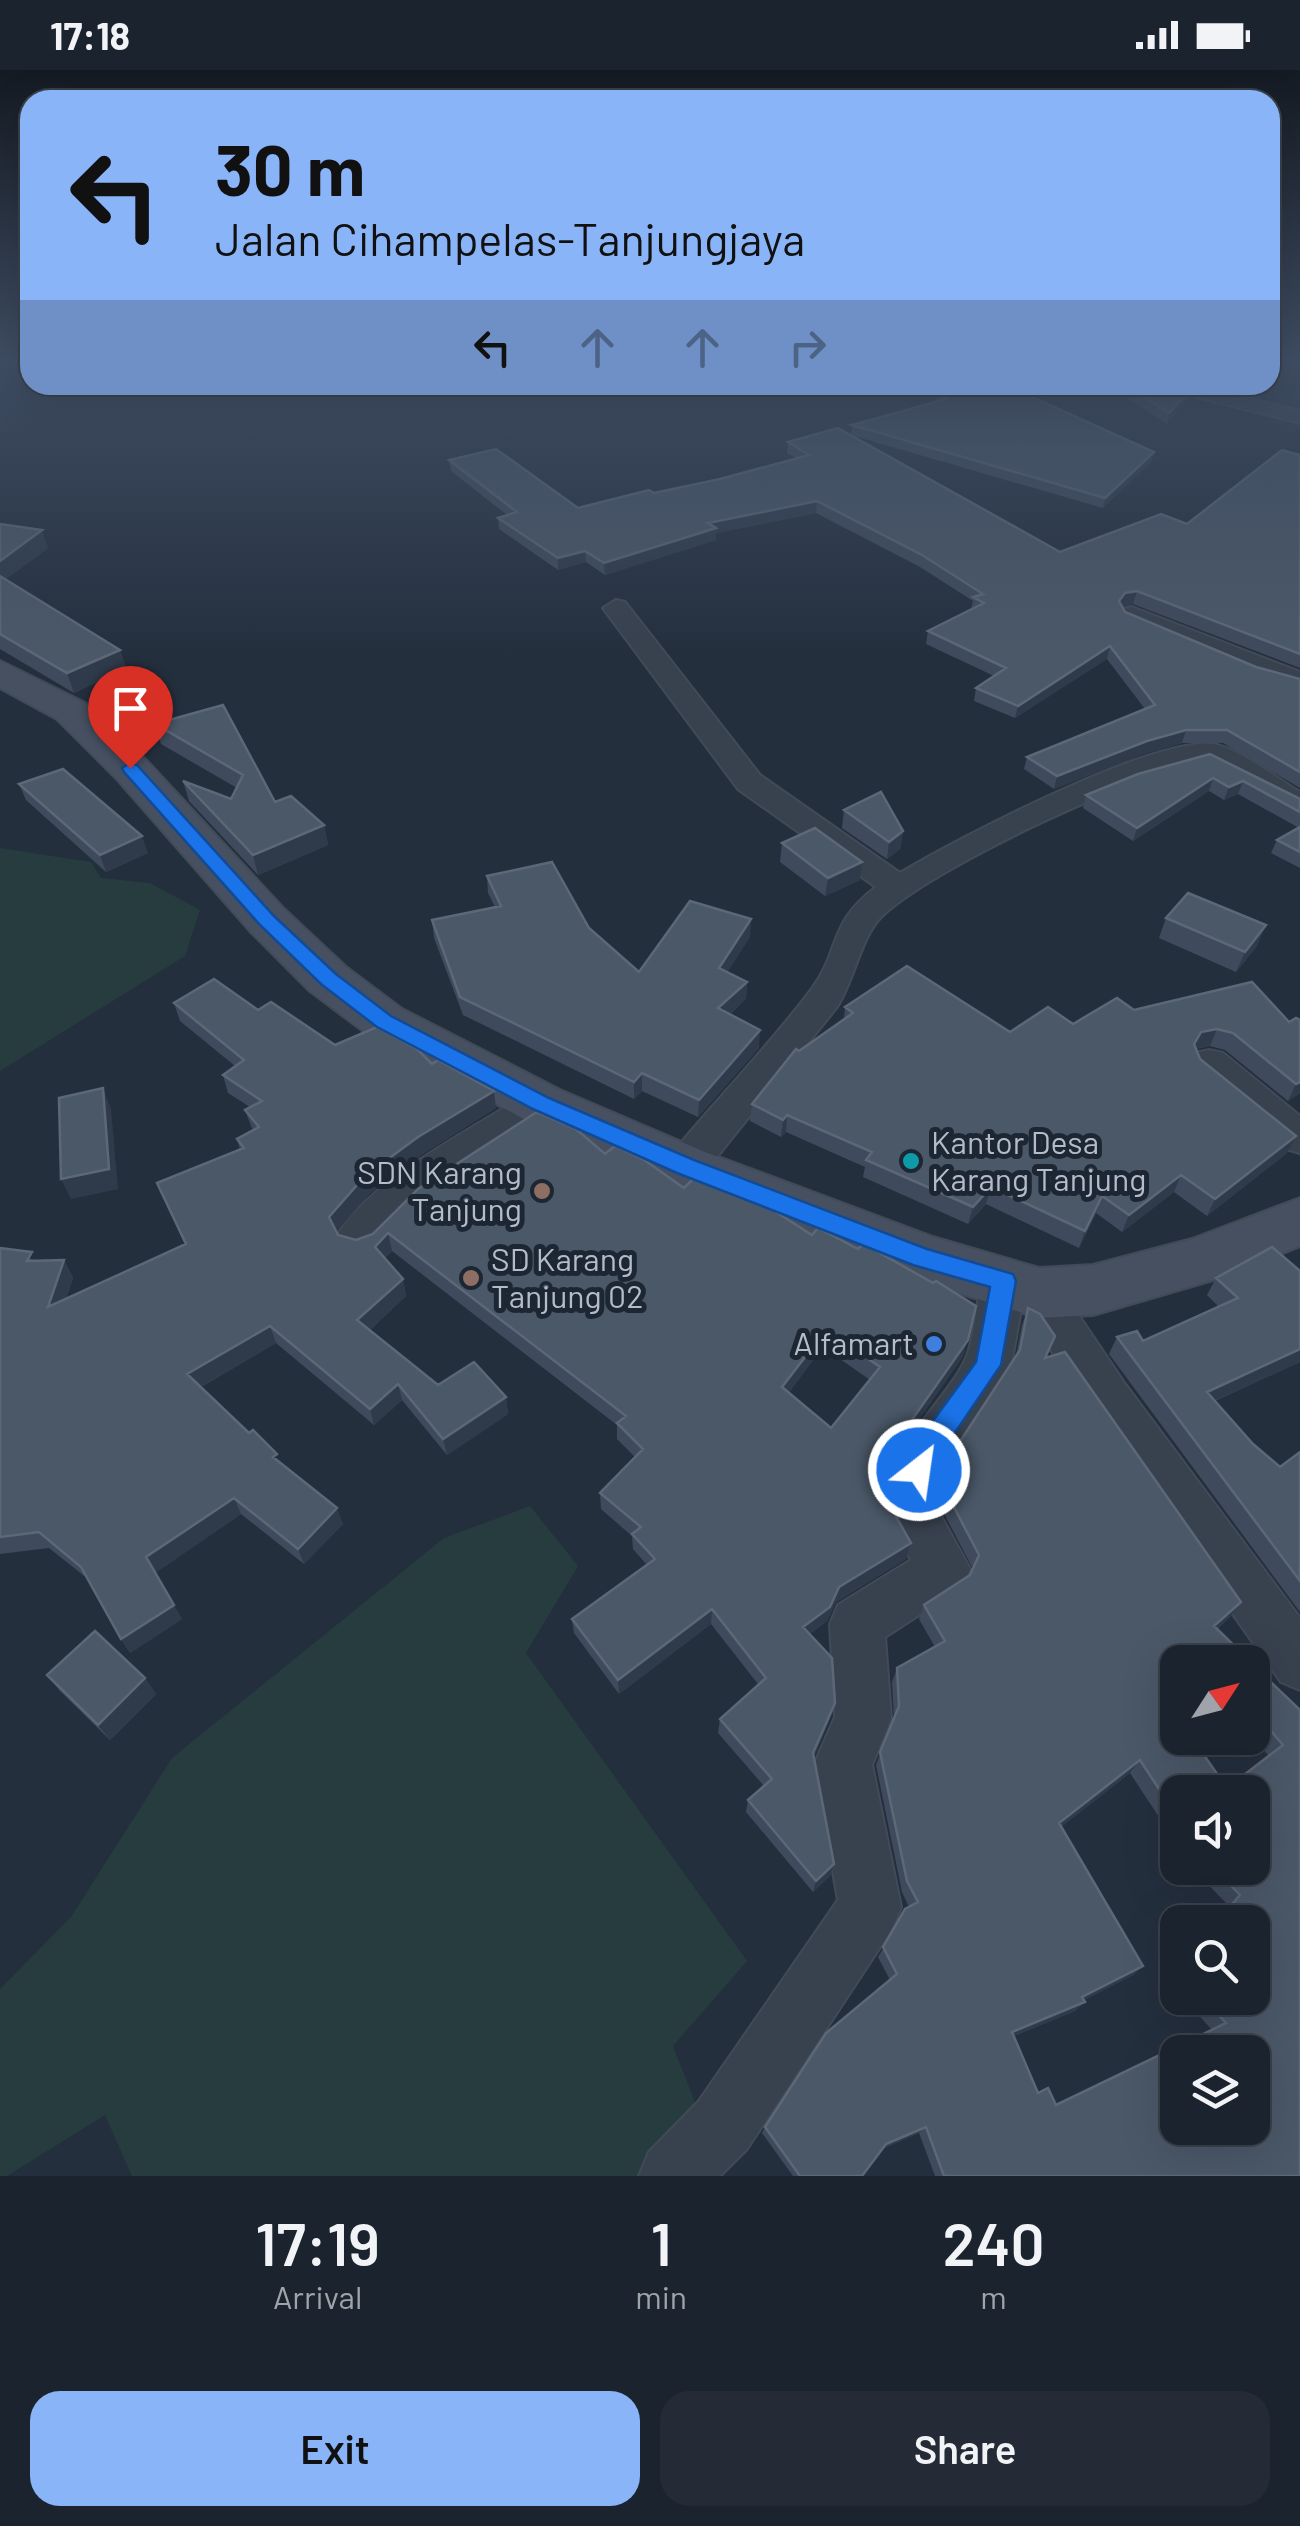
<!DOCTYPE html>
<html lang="en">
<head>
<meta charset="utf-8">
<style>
  body { margin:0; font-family:Barlow,sans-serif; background:#242b36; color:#f1f3f6; height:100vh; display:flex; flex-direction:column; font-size:38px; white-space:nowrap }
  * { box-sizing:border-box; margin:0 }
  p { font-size:32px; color:#a0a4aa }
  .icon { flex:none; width:55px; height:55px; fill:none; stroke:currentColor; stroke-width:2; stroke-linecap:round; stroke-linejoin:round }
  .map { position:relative; height:2106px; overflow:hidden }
  .details { display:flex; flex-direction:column; background:#1b232e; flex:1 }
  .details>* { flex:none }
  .guide { position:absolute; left:20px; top:20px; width:1260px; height:305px; border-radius:30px; box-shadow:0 10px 40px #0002,0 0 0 2px #39404a; background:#8ab4f8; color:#111; overflow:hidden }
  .needle { width:65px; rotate:54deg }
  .controls { position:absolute; left:1160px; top:1575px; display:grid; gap:20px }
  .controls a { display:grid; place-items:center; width:110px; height:110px; border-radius:20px; background:#1b232e; box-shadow:0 10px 40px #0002,0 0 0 2px #39404a; font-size:50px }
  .pin { position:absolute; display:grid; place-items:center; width:85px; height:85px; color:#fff; margin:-102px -42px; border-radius:50% 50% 50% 0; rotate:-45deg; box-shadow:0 0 10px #0007 }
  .pin .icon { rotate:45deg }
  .me { position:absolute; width:110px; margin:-55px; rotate:30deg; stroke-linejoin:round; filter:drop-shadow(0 0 8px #0008) }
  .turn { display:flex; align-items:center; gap:35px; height:210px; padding:0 30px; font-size:45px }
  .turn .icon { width:130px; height:130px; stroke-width:2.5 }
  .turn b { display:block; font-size:70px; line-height:85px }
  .lanes { display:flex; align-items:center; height:95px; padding:0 30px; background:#0003; justify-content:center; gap:50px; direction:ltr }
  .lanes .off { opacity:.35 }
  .eta { display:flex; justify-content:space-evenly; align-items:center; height:170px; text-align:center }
  .eta b { font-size:60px; font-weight:600; line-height:70px }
  .action { display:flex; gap:20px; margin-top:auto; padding:20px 30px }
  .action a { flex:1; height:115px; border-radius:30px; background:#8ab4f8; color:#111; font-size:40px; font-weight:600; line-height:115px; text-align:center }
  .action a+a { background:#242b36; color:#f1f3f6 }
  .status { display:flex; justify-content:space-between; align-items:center; height:70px; padding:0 50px; background:#1b232e; direction:ltr }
  .status svg { height:28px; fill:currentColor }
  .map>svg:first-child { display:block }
</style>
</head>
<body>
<div class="status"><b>17:18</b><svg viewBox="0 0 49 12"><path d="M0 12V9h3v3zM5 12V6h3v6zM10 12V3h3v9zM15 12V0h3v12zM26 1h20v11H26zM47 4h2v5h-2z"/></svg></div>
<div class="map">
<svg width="1300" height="2106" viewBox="0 0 1300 2106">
  <rect width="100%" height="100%" fill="#242f3e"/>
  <path fill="#263c3f" d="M0,778L91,792L101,808L150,813L200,840L185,886L0,1001Z
    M530,1436L578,1496L526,1583L747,1891L673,1976L724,2106H132L105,2045L7,2106H0V1919L71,1847L172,1688L444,1468Z"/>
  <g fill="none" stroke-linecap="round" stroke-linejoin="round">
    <g stroke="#414a57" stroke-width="4">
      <path id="minor" d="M1161,315H1195L1300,341V353L1164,319Z
        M616,530L625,532L760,705L900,803C959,768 1148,669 1212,674C1235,676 1279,710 1300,722V744L1206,693C1137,701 930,799 881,847C861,867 854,911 837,937L700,1108L685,1113L670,1108L664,1097L670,1086C716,1030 768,977 811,920C841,880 827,854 876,817L738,719L603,538Z
        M1132,537L1300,602V619L1253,606L1123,551L1119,545L1123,539Z
        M1209,980L1223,983L1300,1046V1083L1286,1079L1195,1003L1190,993L1195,983Z
        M541,1020L555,1024L561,1034L555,1044L419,1134L374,1179L359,1184L344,1179L337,1167C366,1112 474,1058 527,1024Z
        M1004,1193L1020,1198L1025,1209L1039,1205L1055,1210L1125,1314L1300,1548V1620L1281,1612L1091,1344L1022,1234L1011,1295L947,1393L935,1421L936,1437L970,1499L962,1517L885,1567L891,1648L872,1695L901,1837L892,1859L747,2079L720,2106H639L649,2082L699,2031L838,1830L814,1695L835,1647L830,1554L838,1535L911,1490C903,1475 891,1459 886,1442C873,1392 949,1329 966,1288C978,1260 974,1226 988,1198Z"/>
    </g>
    <g stroke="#414a57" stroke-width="4">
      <path id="secondary" d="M0,591L85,633L146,690L284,839L346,897L402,939L560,1020L705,1082L933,1167L1039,1198L1093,1195L1192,1169L1300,1128V1176L1223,1207L1093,1245L1039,1248L901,1205L665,1112L522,1048L366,963L310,921L250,861L116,708L57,649L0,618Z"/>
    </g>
    <use href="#minor" fill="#38414e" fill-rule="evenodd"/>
    <use href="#secondary" fill="#465061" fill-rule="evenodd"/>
  </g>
  <path fill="#3f4b5c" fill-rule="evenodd" d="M1106,315H1177L1189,329L1167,354Z
    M937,325L1154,382L1151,392L1103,438L851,365L852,355L936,332Z
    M788,372L1060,482L1187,454L1300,385V598L1133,534L1122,536L1125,542L1256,597L1300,609V718L1223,673H1182L1144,684L1054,719L1024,699L1027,687L1145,639L1107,589L1015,648L974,631L976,618L994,606L926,574L928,561L971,539L973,531L920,497L816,443L716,463V470L605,505L586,492L558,500L499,459L498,448L507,445L451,401L449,390L578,438L720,409L796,388L787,383Z
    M0,454L48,478L6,509L120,580L126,598L74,623L0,579Z
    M223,635L275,732L324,755L328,775L258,805L189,731L183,711L231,729L237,718L161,674L155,654Z
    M1210,684L1300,729V798L1271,783L1277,770L1299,758L1238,724L1224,730L1209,721L1133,771L1083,738L1086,725Z
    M19,714L148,783L106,802L26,730Z
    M844,740L903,761L900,779L887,789L842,758Z
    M782,773L860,810L825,826L780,792Z
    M487,806L589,858L639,902L750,867L727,902L747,912L746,929L730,944L759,978L698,1047L642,1021L634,1029L463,945L434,868L432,850L495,837L488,823Z
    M1166,848L1257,876L1236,902L1159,868Z
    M1252,912L1300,1023L1288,1031L1225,980L1210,976L1196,979L1200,989L1287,1083L1207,1146L1174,1122L1122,1162L1096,1143L1079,1178L986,1134L968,1154L863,1107L865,1097L786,1062L781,1067L750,1051L752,1034L799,981L844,950L845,937L1010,962L1073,954Z
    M174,933L258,940L335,975L432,994L496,1038L421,1085L369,1124L337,1162L338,1165L356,1170L605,1084L684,1118L963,1286L898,1380L886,1410L889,1434L911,1473L906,1489L836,1532L827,1551L810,1564L831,1646L814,1687L834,1794L830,1806L813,1822L746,1742L748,1730L764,1716L718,1663L720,1649L758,1614L711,1554L619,1624L574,1563L572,1549L647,1495L633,1479L632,1466L601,1439L600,1423L635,1387L617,1369V1355L392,1181L385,1188L403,1209L406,1226L370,1260L438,1315L506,1327L508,1344L447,1385L402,1330L374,1355L276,1273L201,1317L343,1454L304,1494L241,1444L155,1503L182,1549L130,1583L121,1569L88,1509L49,1478L0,1484V1178L37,1191L64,1190L73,1208L66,1229L185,1174L157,1113L240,1080L237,1069L253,1061L245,1040L250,1037L228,1023L223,1005L235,996L180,951ZM823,1277L870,1310L831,1358L789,1322Z
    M1272,1177L1300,1292L1215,1331L1253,1374L1280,1397L1300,1382V1542L1109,1284L1117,1267L1143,1271L1219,1237L1207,1225L1216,1208Z
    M1028,1238L1046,1288L1241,1532L1230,1547L1217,1559L1178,1668L1227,1718L1269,1686L1252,1666V1594L1300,1640V2106H935L919,2063L882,2079L862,2106H793L762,2063L765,2057L890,1910L878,1887L909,1837L902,1822L876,1695L894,1648L892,1612L897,1598L935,1577L919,1549L924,1535L970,1505L973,1499L940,1436L939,1422L944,1406L1016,1286L1022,1255ZM1130,1703L1178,1776V1722L1252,1798H1192L1228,1835L1213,1852H1252V1928H1183L1212,1960L1056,2035L1038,2023L1014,1966L1075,1941L1084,1930L1133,1905L1143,1896L1062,1756Z
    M47,1605L145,1608L156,1624L110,1670L60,1621Z"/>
  <path fill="#2f3b4b" d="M1192,319L1189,329L1167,354L1169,343Z
    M1154,382L1151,392L1103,438L1105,428Z
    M817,431L816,443L716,463V470L605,505L604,493L708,453Z
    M42,460L48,478L0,514V491Z
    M585,481L586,492L558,500V488Z
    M1137,521L1133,534L1122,535L1116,543L1119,531L1125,523Z
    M1110,576L1107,589L1015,648L1018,636Z
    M120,580L126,598L74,623L67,603Z
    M1186,660L1182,673L1144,684L1054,719L1057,706L1147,671Z
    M1213,708L1209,721L1133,771L1137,758Z
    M1243,711L1238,724L1224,730L1229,717Z
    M324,755L328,775L258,805L253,785Z
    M903,761L900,779L887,789L889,772Z
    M142,766L148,783L106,802L100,785Z
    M862,792L860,810L825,826L828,808Z
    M751,849L750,867L719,915V898Z
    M1266,855L1257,876L1236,902L1245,882Z
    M747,912L746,929L717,955L718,938Z
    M1217,959L1210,976L1194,979V974L1201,962Z
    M760,960L759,978L698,1047L699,1030Z
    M642,1003V1021L634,1029V1012Z
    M1300,1012V1023L1288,1031L1296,1014Z
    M103,1018L111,1039L118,1119L71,1129L61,1109Z
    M494,1021L496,1038L421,1085L369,1124L334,1165L329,1147L365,1106L418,1067Z
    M787,1045L786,1062L781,1067L783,1050Z
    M1296,1066L1287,1083L1207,1146L1215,1129Z
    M1181,1105L1174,1122L1122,1162L1129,1145Z
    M991,1117L986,1134L968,1154L973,1137Z
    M1102,1126L1096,1143L1079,1178L1085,1161Z
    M388,1163L392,1181L379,1194L375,1177Z
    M64,1190L73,1208L57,1254L48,1237Z
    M403,1209L406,1226L362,1267L357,1250Z
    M270,1256L276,1273L195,1320L187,1304Z
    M826,1260L823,1277L780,1333L782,1317Z
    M968,1270L963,1286L898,1380L881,1422L885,1406L902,1364Z
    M1300,1279V1292L1198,1338L1207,1322Z
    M398,1314L402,1330L374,1355L370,1339Z
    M506,1327L508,1344L447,1385L443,1369Z
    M234,1428L241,1444L155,1503L182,1549L130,1583L121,1569L146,1487Z
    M337,1438L343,1454L304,1494L298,1479Z
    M911,1473L906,1489L836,1532L827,1551L800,1572L803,1557L839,1517Z
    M1241,1532L1230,1547L1203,1570L1214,1556Z
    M712,1539L711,1554L619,1624L618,1610Z
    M145,1608L156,1624L110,1670L98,1655Z
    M835,1633L831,1646L810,1696L813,1683Z
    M1140,1690L1130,1703L1051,1765L1059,1753Z
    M834,1794L830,1806L813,1822L816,1811Z
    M1143,1896L1133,1905L1073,1936L1082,1927Z
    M1085,1932L1075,1941L1004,1970L1012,1962Z
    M926,2057L919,2063L880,2080L886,2074Z"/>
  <path fill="#4b5868" stroke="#5c6777" stroke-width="2.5" fill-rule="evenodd" d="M970,315H1006L1154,382L1105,428L852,355L946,329L937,325Z
    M1125,315H1177L1192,319L1169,343Z
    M838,358L1060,482L1161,444L1187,454L1282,380L1300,385V584L1137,521L1125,523L1119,531L1125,542L1256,597L1300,609V702L1227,660H1186L1147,671L1057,706L1027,687L1155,635L1110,576L1018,636L976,618L1006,598L928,561L984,533L973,527L983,524L922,485L817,431L708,453L716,458L604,493L585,481L558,488L498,448L517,442L449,390L496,379L578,438L649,420L654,423L720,409L809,385L788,372Z
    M0,454L42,460L0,491Z
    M0,506L120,580L67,603L0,564Z
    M223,635L275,732L291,726L324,755L253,785L183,711L231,729L243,705L155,654Z
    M1210,684L1300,729V742L1243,711L1229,717L1213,708L1137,758L1086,725L1138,704Z
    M63,699L142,766L100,785L19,714Z
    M881,722L903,761L889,772L844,740Z
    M1300,757V782L1277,770Z
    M815,758L862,792L828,808L782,773Z
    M552,792L589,858L639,902L690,831L751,849L719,898L747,912L718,938L760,960L699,1030L642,1003L634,1012L460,927L432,850L501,836L487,806Z
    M1188,823L1266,855L1245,882L1166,848Z
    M907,896L1010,962L1048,937L1073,954L1117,928L1134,940L1252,912L1289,952L1296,948L1300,950V1012L1296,1014L1233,963L1217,959L1201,962L1194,974L1200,989L1296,1066L1215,1129L1181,1105L1129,1145L1102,1126L1085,1161L991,1117L973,1137L866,1090L872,1082L787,1045L783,1050L752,1034L796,979L799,981L853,943L845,937Z
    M214,909L258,940L271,932L335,975L377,957L417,979L432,994L438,990L494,1021L418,1067L365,1106L329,1147L338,1165L356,1170L373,1164L418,1119L537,1042L576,1059L605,1084L615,1076L643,1089L684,1118L693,1109L773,1140L812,1165L818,1158L858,1179L862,1175L871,1178L933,1213L936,1211L976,1236L968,1270L902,1364L885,1406L889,1434L911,1473L839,1517L830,1537L803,1557L832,1588L835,1633L813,1683L834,1794L816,1811L748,1730L772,1709L720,1649L766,1608L712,1539L618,1610L572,1549L655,1489L632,1464L641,1457L600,1423L643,1379L617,1353L626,1346L388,1163L375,1177L403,1209L357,1250L438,1315L474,1292L506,1327L443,1369L398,1314L370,1339L270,1256L187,1304L249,1363L253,1360L277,1384L273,1387L337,1438L298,1479L234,1428L146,1487L174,1535L121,1569L81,1497L39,1462L0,1467V1178L32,1182L27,1191L64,1190L48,1237L186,1174L157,1113L244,1078L237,1069L259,1057L245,1040L262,1031L223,1005L244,990L174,933ZM826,1260L880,1297L831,1358L782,1317Z
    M103,1018L109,1099L61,1109L59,1028Z
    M1272,1177L1300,1201V1279L1207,1322L1253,1374L1280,1397L1300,1382V1511L1117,1267L1137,1261L1143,1271L1238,1228L1216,1208Z
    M1028,1238L1040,1244L1055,1266L1045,1288L1065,1282L1241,1532L1214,1556L1251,1592H1178V1668H1192L1227,1718L1283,1675L1252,1639V1594L1300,1640V2106H944L926,2057L886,2074L862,2106H800L765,2057L826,1963L897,1904L883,1877L905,1839L918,1832L907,1811L880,1682L899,1636L897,1598L945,1571L924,1535L970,1505L979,1485L945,1420L944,1406L955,1379L1020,1280ZM1140,1690L1178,1748V1722H1252V1798H1214L1240,1825L1222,1846L1227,1852H1252V1928H1203L1226,1953L1056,2035L1048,2018L1038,2023L1012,1962L1085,1932L1082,1927L1143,1896L1059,1753ZM1178,1982H1252V2058H1178Z
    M95,1561L145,1608L98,1655L47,1605Z"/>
  <linearGradient id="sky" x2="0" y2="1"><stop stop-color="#141a22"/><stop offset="0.5" stop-color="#3f4d63"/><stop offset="1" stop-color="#3f4d63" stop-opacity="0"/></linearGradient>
  <rect width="1300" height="583" fill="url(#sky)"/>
  <path fill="#1a73e8" stroke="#114b97" stroke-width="2.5" d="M130,693L137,695L274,846L336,904L391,946L549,1028L694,1090L927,1179L1013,1204L1016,1211L1001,1295L939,1386L929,1409L919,1413L909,1409L905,1400L919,1370L976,1292L990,1217L913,1195L677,1103L533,1039L377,957L321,914L260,855L124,702L122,698Z"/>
  <circle fill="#0f9aa8" stroke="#1d2633" stroke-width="4" cx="911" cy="1091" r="10"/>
  <g fill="#8d6e63" stroke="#1d2633" stroke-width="4">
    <circle cx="542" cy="1121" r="10"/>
    <circle cx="471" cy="1208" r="10"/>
  </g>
  <circle fill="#3f7fe0" stroke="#1d2633" stroke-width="4" cx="934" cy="1274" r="10"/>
  <g text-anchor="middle" stroke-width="10" stroke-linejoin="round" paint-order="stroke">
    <g font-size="32" fill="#b4bcc9" stroke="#1d2633" text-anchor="start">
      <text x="931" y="1084">Kantor Desa<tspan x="931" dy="37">Karang Tanjung</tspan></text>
      <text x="522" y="1114" text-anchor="end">SDN Karang<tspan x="522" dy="37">Tanjung</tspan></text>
      <text x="491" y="1201">SD Karang<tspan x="491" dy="37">Tanjung 02</tspan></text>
      <text x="914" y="1285" text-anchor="end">Alfamart</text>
    </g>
  </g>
</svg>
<div class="controls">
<a><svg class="needle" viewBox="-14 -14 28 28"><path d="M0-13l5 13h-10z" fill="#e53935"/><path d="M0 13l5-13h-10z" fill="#a0a4aa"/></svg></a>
<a><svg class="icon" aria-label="sound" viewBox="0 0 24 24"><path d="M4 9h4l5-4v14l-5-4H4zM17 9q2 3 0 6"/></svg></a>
<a><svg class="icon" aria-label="search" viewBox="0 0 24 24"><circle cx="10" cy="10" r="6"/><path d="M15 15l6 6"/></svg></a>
<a><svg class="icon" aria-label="layers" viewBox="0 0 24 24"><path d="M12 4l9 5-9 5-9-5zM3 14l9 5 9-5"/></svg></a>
</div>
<div class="pin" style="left:130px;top:698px;background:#d93025"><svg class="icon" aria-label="arrive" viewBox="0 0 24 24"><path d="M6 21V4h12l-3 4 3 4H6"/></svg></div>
<svg class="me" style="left:919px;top:1400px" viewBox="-20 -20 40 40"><circle r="17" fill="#1a73e8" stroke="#fff" stroke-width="3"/><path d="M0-11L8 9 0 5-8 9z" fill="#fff"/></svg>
<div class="guide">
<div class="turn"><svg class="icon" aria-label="left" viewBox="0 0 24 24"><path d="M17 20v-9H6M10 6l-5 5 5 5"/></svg><div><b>30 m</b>Jalan Cihampelas-Tanjungjaya</div></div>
<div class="lanes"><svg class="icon" aria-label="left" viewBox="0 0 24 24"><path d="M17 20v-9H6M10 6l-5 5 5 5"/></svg><svg class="icon off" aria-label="ahead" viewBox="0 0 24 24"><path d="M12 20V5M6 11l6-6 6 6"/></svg><svg class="icon off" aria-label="ahead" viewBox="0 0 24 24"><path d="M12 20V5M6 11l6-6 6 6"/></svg><svg class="icon off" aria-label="right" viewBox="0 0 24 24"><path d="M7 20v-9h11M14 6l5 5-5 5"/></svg></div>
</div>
</div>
<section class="details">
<div class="eta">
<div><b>17:19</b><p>Arrival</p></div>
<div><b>1</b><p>min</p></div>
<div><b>240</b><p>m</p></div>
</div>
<div class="action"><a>Exit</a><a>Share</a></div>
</section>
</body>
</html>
